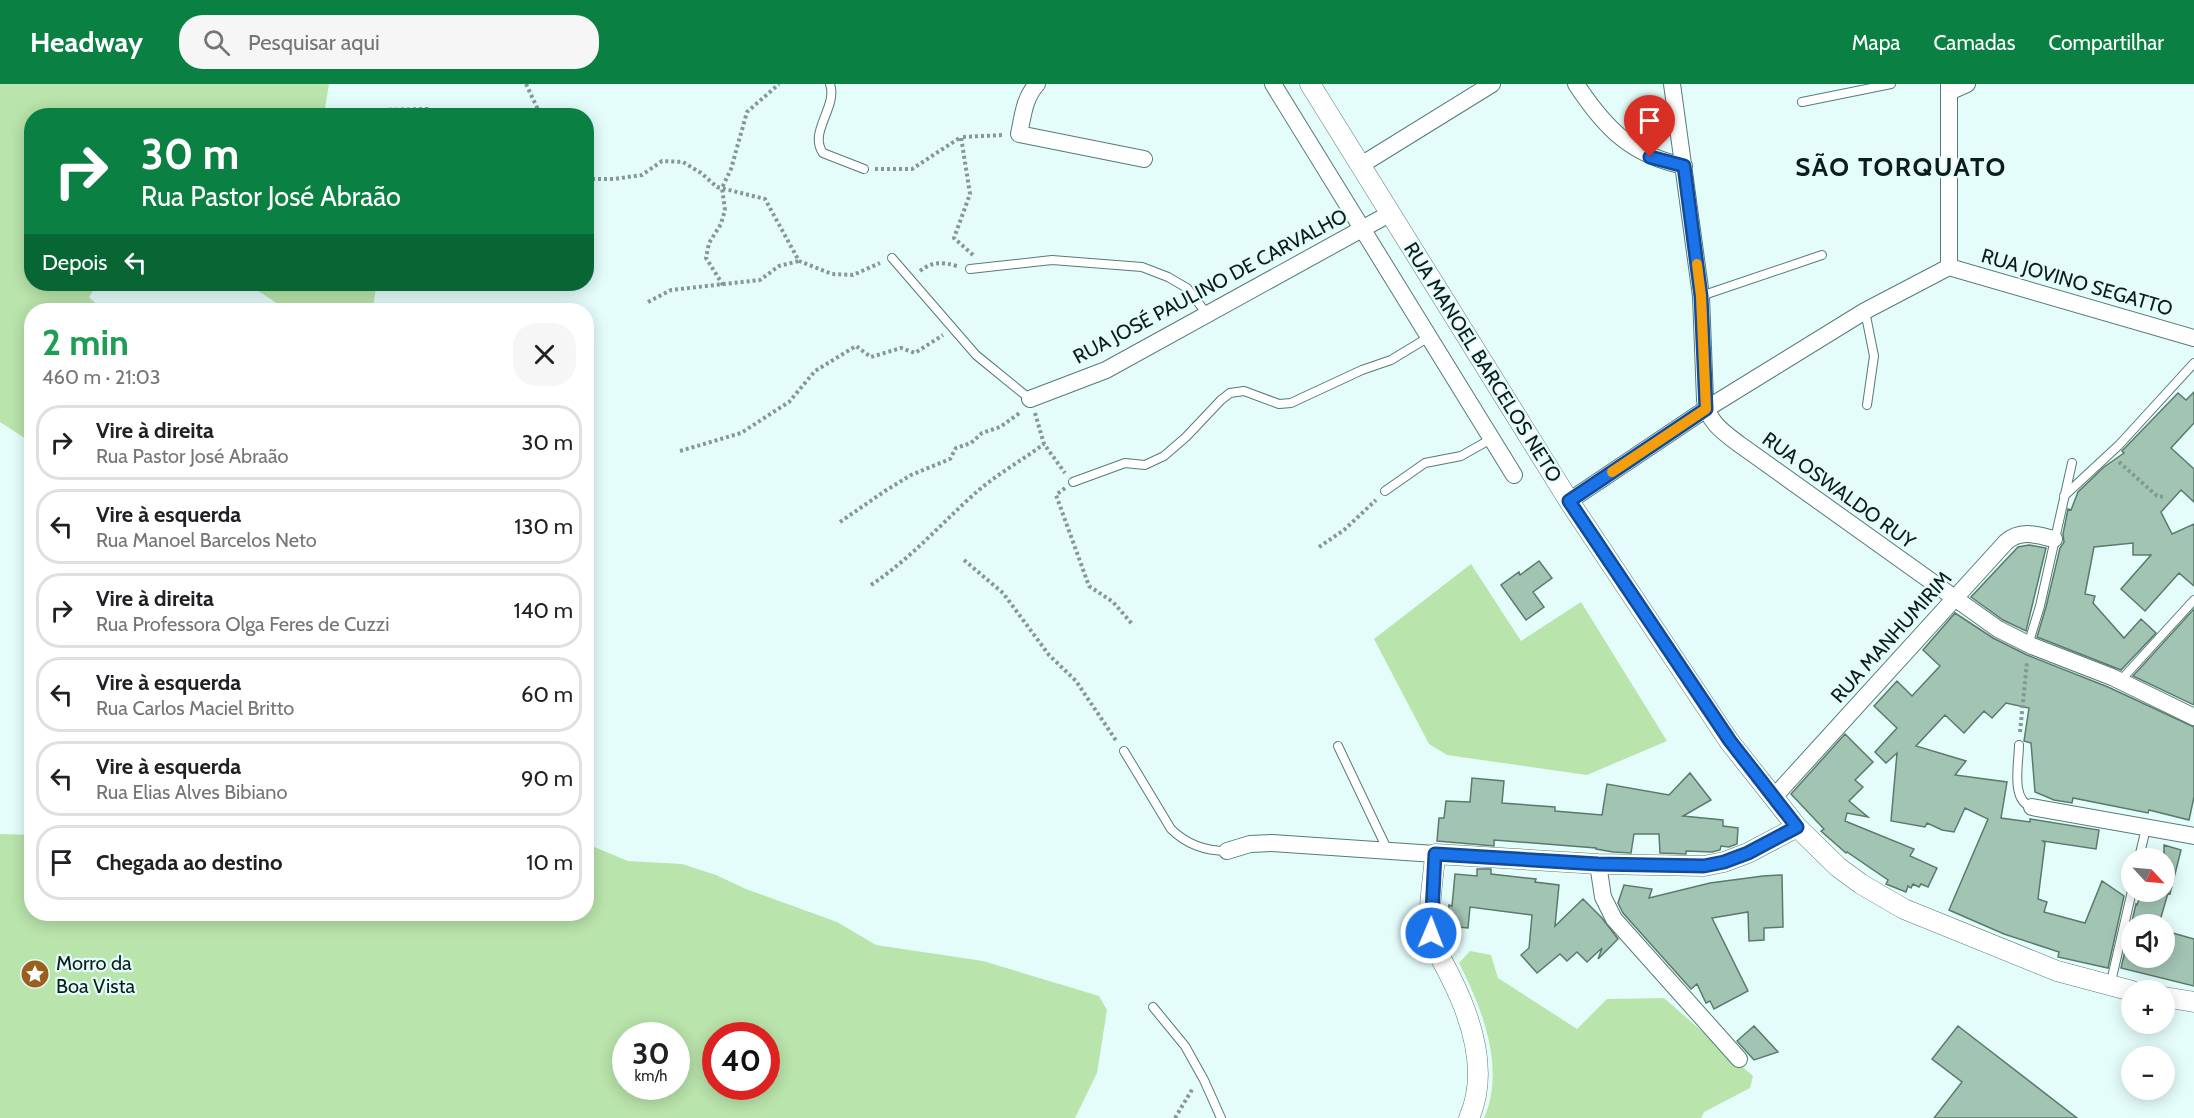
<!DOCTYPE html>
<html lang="pt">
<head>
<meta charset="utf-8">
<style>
  body { margin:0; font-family:Cabin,sans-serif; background:#f6f6f6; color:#202124; height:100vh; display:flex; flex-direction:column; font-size:22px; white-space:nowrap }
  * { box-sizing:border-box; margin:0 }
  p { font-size:20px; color:#757577 }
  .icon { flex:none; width:33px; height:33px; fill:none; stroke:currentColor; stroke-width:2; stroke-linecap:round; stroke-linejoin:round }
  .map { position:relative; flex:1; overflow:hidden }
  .sheet { position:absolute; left:24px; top:219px; width:570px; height:618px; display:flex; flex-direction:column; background:#fff; border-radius:24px; box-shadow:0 3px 15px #0003 }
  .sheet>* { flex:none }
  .banner { position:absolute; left:24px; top:24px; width:570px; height:183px; border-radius:24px; box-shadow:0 3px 15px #0003; background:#0b8043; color:#fff; overflow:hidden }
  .needle { width:39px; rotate:116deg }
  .fabs { position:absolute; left:2121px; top:764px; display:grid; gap:12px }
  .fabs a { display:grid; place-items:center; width:54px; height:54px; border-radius:50%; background:#fff; box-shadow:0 3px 15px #0003; font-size:30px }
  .speed { position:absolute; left:612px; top:938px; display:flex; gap:12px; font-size:30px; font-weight:700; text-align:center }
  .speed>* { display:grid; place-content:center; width:78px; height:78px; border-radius:50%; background:#fff; box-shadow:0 3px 15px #0003; line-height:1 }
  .speed small { font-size:15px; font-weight:400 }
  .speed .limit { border:9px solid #d22; background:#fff; color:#111 }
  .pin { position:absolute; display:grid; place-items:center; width:51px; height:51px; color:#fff; margin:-62px -26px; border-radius:50% 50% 50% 0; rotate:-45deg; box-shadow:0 0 6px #0007 }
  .pin .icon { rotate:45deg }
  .me { position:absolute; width:66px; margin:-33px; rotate:1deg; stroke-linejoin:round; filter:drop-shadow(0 0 4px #0008) }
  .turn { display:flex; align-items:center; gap:21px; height:126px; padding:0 18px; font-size:27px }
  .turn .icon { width:78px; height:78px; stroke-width:2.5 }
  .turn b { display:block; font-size:42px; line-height:51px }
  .then { display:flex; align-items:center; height:57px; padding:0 18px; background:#0003; gap:12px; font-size:22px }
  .round { display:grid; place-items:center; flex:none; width:63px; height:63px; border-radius:24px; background:#f6f6f6 }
  .summary { display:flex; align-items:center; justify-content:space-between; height:102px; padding:0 18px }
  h1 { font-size:36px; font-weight:700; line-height:45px; color:#1e9e55 }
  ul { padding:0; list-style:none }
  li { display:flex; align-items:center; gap:18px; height:75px; margin:0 12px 9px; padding:0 6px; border:3px solid #e0e0e0; border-radius:24px }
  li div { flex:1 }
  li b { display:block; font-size:22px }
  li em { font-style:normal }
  header { display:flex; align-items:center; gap:36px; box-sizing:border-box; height:84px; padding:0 30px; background:#0b8043; color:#fff }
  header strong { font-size:28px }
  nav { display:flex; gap:33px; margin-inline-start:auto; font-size:21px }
  .search { width:420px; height:54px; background:#f6f6f6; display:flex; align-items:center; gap:15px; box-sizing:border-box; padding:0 21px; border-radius:24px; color:#757577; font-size:22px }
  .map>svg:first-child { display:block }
</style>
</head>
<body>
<header>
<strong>Headway</strong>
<div class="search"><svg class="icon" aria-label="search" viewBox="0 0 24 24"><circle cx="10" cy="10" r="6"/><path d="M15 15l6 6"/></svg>Pesquisar aqui</div>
<nav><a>Mapa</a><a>Camadas</a><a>Compartilhar</a></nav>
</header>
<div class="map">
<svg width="2194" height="1034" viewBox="0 0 2194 1034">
  <rect width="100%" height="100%" fill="#e4fdfb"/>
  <path fill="#b9e4ab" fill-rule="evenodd" d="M0,0H329L324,31L32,32V200H97L89,213L103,226H32L31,355L23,353L0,338Z
    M248,200H375L376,201L373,226H287Z
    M1471,480L1521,557L1581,518L1667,657L1587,691L1447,671L1429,660L1374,555Z
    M0,750L31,751L32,830H586L587,760L628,777L682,780L716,791L746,805L837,838L876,861L983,877L1099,912L1107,926L1097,989L1075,1034H0ZM626,951H676V1002H626ZM716,951H766V1002H716Z
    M1470,867L1491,871L1498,894L1577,945L1607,915L1664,914L1753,992L1750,1004L1704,1028L1701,1034H1484C1506,984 1482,924 1459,879Z"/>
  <path fill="#a2c4b3" stroke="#5b7a6b" stroke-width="1.5" d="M2194,308V339L2171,364L2194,385V418L2181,406L2161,428L2172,450L2194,440V502L2179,489L2145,527L2121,505L2151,471H2133V459L2094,463L2085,510L2095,512L2093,519L2124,554L2141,535L2156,549L2121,586L2037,553L2046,523L2060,464L2064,458L2063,450L2068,425L2071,426L2078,408L2104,383L2124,369L2122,367L2178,309L2186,316Z
    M2029,461L2046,464L2026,547L2003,536L1971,513L2018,463Z
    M1539,477L1552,494L1533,508L1544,523L1526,536L1501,501L1519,488L1520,491Z
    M2194,525V621L2133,592Z
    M1955,529L1993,554L2027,571L2108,603L2194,643V713L2189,736L2149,726L2148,729L2073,714L2072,719L2054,716L2035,708L2031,659L2024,657L2029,624L2006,619L1992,634L1984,627L1964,649L1945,631L1916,662L1966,677L1955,691L2007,698L2001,734L2030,738V735L2099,746L2096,765L2043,757L2045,759L2038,815L2047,818L2044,828L2085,839L2102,797L2124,812L2108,884L2058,873L2059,868L2004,850L1949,826L1988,735L1965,724L1954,748L1942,746L1927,739L1925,743L1891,737L1897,669L1886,679L1875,668L1897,644L1874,622L1897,597L1912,612L1940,582L1923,566Z
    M1845,650L1873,678L1855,696L1863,703L1849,717L1868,733L1847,729L1845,737L1914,765L1910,772L1937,784L1928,803L1921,800L1919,803L1913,800L1911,804L1908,802L1906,808L1886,800L1888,796L1847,768L1846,769L1821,747L1824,745L1791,710Z
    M1690,689L1711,716L1683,732L1723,736V742L1738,744L1737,760L1729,763L1721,762L1720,766L1712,768L1686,767V770L1660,769L1659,750H1634L1631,769L1613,768L1596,765V764L1494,756V762L1437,757L1439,734H1444L1446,717L1470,718L1472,694L1504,697L1502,719L1555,723V727L1602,731L1607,700L1669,711Z
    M2164,761L2181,766L2170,810L2168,809L2159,840H2132V873H2164V858L2169,848L2194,855V902L2121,884L2136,820L2137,821L2142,807H2164Z
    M1477,785H1491V790L1536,795L1535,798L1559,801L1555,842L1583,815L1602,834L1618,855L1598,875L1602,864L1587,878L1577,868L1567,877L1560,870L1537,889L1521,871L1529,864L1532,831L1470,823L1468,844L1447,842L1449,821L1452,822L1455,790L1477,792Z
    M1782,791L1783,843L1764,844V856L1749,857L1748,828L1712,834L1748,907L1714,925L1710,917L1706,919L1697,900L1691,905L1623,829L1618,819L1624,801L1652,805L1649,814L1710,799L1763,792Z
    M1754,942L1778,968L1754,976L1737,957Z
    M1958,942L2077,1034H1934L1962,998L1932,975Z"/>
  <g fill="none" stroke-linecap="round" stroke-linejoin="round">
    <g stroke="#557b78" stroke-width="10">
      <path id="service" d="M830,0C838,23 808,48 823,69L864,85
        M1802,18L1891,0
        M892,174L976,271L1030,315
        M970,185L1052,176L1142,183L1168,193L1187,204L1207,230
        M1701,212L1822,171
        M1865,227L1874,272L1867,321
        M1073,398L1125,379L1145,381L1164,372L1186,353L1221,316L1230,309L1244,307L1279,320L1291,319L1362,286L1391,276L1429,253
        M1385,407L1425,379L1461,372L1491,355
        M2064,412L2119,361L2194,279
        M2028,561L2040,522L2072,379
        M2120,597L2194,516
        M2019,661C2019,679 2010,717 2032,723
        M1338,662L1388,767
        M1124,667L1171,745C1187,761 1205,767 1227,767
        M2139,774L2146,744
        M2110,902L2132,807
        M1153,923L1185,962L1204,996L1221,1034"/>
    </g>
    <g stroke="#557b78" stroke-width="18">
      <path id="minor" d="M1037,0C1024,14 1023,32 1019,50L1144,75
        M1273,0L1514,391
        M1576,0C1605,44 1631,71 1684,82
        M1672,0L1701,212L1705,316C1707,337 1723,348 1739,360L1998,545L2032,562L2112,593L2194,633
        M1949,0V183
        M1949,8L1967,0
        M1361,81L1492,0
        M1949,183L2194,254
        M1030,315L1106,286L1391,129
        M1569,417L1706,325L1865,227L1949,183
        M1773,714L2006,458C2021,445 2037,451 2054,455
        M2032,723L2194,752
        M1227,767L1250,760L1272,759L1435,770
        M1598,780L1603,813L1614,835L1739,975"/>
    </g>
    <g stroke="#557b78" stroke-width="21">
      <path id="tertiary" d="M1310,0L1569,417L1729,657L1797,743L1838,783L1861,800L1904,825L2057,887L2132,907
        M2164,913L2194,918
        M1469,1034C1489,989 1472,936 1451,894C1444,879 1433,863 1431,848C1427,826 1434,792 1435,770L1598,780L1704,782L1724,778L1748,769L1797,743"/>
    </g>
    <path stroke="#849997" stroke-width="4" stroke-dasharray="3 3" stroke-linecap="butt" d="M526,0L541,32
      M383,26L427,25L440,32
      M875,85H912L961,53
      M586,95H614L642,91L662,77L683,78L701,89L717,103L765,115L799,177L832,190L853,191L880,179
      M973,171L954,154L970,110L961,53L1004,51
      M920,187C933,177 942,178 957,182
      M723,201L706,174L709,159L721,140L725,126L722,104L731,85L747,28L779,0
      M648,218L671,206L760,196L779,182L799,177
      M1035,329L1044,360L1065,389
      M680,367L741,349L789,318L815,287L856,262L871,273L901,264L915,269L943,251
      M2119,378L2157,412L2166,413
      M1065,404L1056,411L1089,502L1113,518L1133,541
      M840,438L885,407L911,391L950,375L956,364L971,359L982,349L1000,343L1021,328
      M1319,463L1344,446L1376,416
      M964,476L1003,509L1049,571L1076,597L1117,658
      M871,501C911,474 937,444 972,412C994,392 1021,377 1044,360
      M2020,648L2027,578
      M1175,1034L1193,1004"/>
    <use href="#service" stroke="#fff" stroke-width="8"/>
    <use href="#minor" stroke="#fff" stroke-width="16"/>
    <use href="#tertiary" stroke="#fff" stroke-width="20"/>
  </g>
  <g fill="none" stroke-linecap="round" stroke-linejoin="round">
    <g stroke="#114b97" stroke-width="15">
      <path id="route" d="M1431,849L1435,770L1598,780L1704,782L1724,778L1748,769L1797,743L1730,657L1569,417L1706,325L1701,212L1684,82L1650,73"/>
    </g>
    <use href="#route" stroke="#1a73e8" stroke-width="10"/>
    <path stroke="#f59e0b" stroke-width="10" d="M1612,388L1706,325L1701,212L1697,180"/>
  </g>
  <defs>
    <g id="sight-disc" transform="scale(1.5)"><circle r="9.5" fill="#9a5e1f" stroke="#e4fdfb"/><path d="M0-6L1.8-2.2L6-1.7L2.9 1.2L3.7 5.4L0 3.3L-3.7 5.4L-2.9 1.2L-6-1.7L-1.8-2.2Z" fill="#fff"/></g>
  </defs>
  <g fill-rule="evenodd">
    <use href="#sight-disc" x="35" y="890"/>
  </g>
  <g text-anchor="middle" stroke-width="4.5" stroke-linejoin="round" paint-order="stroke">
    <g font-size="20" fill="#0d1d1b" stroke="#e4fdfb">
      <text transform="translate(2077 198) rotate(16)" y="7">RUA JOVINO SEGATTO</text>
      <text transform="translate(1210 202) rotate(-28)" y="7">RUA JOSÉ PAULINO DE CARVALHO</text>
      <text transform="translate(1483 278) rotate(58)" y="7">RUA MANOEL BARCELOS NETO</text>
      <text transform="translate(1839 406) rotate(36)" y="7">RUA OSWALDO RUY</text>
      <text transform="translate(1891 553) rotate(-48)" y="7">RUA MANHUMIRIM</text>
    </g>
    <g font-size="20" fill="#0d1d1b" stroke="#e4fdfb" text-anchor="start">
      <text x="56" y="886">Morro da<tspan x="56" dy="23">Boa Vista</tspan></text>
    </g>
    <g font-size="26" font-weight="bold" letter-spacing="1.5" fill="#0d1d1b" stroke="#e4fdfb">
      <text x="1901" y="92">SÃO TORQUATO</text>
    </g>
  </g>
</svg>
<div class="fabs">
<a><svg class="needle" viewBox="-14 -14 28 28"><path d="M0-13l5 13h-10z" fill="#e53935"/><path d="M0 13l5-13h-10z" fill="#757577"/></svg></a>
<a><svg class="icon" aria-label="sound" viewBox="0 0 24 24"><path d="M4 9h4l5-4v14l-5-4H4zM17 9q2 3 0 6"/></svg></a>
<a>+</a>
<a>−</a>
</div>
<div class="speed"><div>30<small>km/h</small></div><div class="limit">40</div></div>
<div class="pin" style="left:1650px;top:73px;background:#d93025"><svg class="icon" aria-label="arrive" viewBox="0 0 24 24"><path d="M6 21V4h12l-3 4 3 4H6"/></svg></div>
<svg class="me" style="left:1431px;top:849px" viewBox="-20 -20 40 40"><circle r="17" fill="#1a73e8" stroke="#fff" stroke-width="3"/><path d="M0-11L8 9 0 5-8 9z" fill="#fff"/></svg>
<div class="banner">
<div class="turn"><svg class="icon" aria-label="right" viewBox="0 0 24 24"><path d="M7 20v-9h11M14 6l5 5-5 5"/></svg><div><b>30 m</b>Rua Pastor José Abraão</div></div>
<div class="then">Depois<svg class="icon" aria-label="left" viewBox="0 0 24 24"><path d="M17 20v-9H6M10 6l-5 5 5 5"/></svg></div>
</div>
<section class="sheet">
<div class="summary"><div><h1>2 min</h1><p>460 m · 21:03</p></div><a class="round"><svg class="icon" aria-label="close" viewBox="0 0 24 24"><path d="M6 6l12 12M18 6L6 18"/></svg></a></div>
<ul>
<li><svg class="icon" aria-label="right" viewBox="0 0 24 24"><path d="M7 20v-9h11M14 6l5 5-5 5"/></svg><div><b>Vire à direita</b><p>Rua Pastor José Abraão</p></div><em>30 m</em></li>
<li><svg class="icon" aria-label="left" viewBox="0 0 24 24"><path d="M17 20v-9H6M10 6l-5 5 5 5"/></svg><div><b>Vire à esquerda</b><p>Rua Manoel Barcelos Neto</p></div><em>130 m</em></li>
<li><svg class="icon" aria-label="right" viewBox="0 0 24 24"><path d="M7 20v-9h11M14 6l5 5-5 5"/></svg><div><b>Vire à direita</b><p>Rua Professora Olga Feres de Cuzzi</p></div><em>140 m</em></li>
<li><svg class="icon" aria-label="left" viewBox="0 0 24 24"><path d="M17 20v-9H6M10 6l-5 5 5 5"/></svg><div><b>Vire à esquerda</b><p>Rua Carlos Maciel Britto</p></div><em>60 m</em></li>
<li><svg class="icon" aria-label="left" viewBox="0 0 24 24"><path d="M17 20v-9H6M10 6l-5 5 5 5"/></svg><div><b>Vire à esquerda</b><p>Rua Elias Alves Bibiano</p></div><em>90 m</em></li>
<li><svg class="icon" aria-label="arrive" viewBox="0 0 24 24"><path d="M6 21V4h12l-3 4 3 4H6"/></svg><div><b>Chegada ao destino</b></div><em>10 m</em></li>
</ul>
</section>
</div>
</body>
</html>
